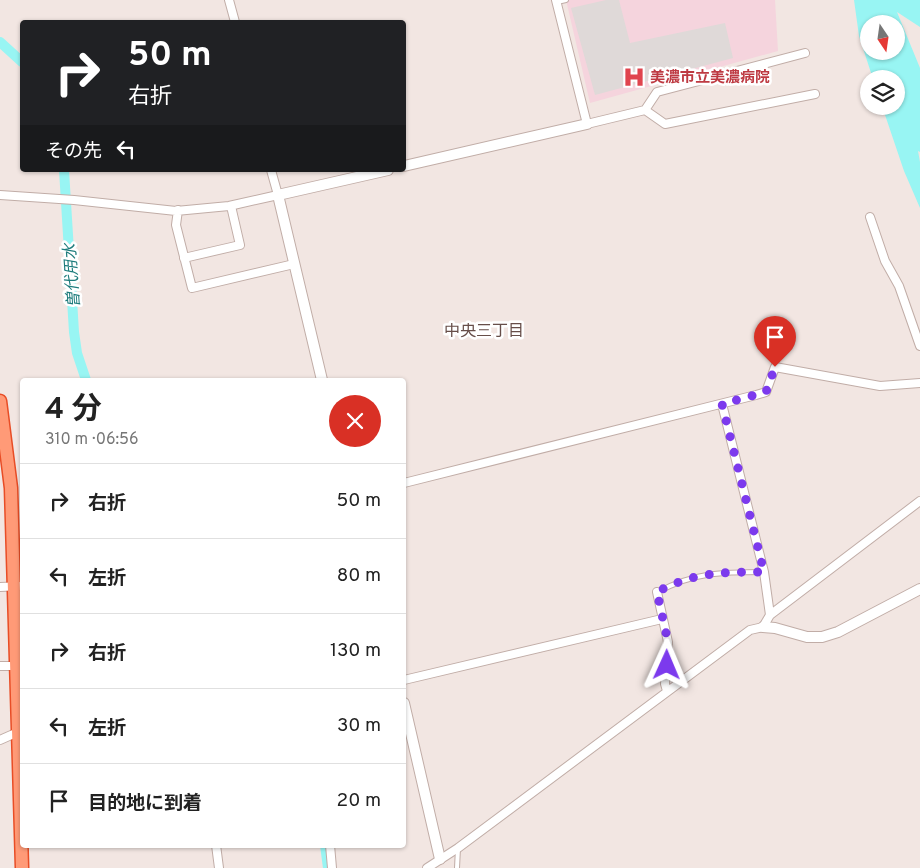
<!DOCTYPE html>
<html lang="ja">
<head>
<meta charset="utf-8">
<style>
  body { margin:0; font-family:Overpass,"Noto Sans JP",sans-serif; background:#f2f2f2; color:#222; height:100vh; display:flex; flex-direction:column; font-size:19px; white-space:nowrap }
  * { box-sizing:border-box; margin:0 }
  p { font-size:16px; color:#767676 }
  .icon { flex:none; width:28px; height:28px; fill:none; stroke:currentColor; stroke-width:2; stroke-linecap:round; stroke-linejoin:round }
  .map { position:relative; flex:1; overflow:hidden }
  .drawer { position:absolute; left:20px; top:378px; width:386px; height:470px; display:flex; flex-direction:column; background:#fff; border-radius:5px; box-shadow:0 1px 4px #0004 }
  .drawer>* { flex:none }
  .hud { position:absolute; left:20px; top:20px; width:386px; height:152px; border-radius:5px; box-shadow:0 1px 4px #0004; background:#202124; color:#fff; overflow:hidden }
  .needle { width:32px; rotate:167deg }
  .controls { position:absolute; left:860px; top:15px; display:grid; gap:10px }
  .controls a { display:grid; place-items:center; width:45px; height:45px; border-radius:50%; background:#fff; box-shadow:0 1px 4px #0004; font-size:25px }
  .pin { position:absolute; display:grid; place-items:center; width:42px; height:42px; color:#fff; margin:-51px -21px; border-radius:50% 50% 50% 0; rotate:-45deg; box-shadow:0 0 5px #0007 }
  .pin .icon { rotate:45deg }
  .me { position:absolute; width:55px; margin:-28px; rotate:1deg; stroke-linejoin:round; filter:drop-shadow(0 0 4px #0008) }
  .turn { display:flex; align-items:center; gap:18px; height:105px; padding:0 25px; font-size:22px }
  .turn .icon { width:65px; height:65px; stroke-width:2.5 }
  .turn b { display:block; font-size:35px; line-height:42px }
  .then { display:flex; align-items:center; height:48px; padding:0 25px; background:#0003; gap:10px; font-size:19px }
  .round { display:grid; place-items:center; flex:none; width:52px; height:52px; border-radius:26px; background:#f2f2f2 }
  .overview { display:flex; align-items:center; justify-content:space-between; height:85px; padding:0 25px }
  h1 { font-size:30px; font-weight:700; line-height:38px }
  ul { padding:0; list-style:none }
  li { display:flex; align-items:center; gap:15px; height:75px; padding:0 25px; border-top:1px solid #e0e0e0 }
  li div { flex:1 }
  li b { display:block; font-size:19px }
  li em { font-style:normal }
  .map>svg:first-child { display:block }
</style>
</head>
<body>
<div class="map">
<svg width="920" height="868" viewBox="0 0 920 868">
  <rect width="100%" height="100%" fill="#f2e6e2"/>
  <path fill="#f5d4dd" d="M566,0H775L778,51L590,103Z"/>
  <path fill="#dfd9d8" d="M606,0H619L630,43L725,23L733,58L595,95L571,8Z"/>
  <path fill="#98f5f3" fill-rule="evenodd" d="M854,0H920V27L897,12L920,68V152L918,151L920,162V208L904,171L882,106H896V79H873L859,36ZM869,24H896V51H869Z"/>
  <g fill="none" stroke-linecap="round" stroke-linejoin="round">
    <path stroke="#98f5f3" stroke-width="10" d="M0,42L22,62
      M64,170L74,332L77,353L86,380
      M325,845L328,868"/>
    <g stroke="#c1ada7" stroke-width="6">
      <path id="service" d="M557,2L566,0
        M658,592C694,572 724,572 764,572
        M457,868L458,848"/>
    </g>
    <g stroke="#c1ada7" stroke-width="10">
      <path id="minor" d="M229,0L235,22
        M556,0L587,124L645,110
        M805,53L657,92L645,110L665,124L815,94
        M0,195L74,200L176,211L229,206L278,195L271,170
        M178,210L176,225L192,288L294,264
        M870,217L885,261L899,286L920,346
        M184,258L240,245L231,206
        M722,404L764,572L770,615
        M404,483L756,395L766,392L775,367L880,386L920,383
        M0,587L22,586
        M657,592L668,642L665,684L667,691
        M0,666H16
        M404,680L662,619
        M0,740L18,732
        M216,845L219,868
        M330,845L332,868
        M427,868L458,848L750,630L763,627L770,615L920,501"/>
    </g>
    <g stroke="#c1ada7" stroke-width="12">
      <path id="tertiary" d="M404,166L587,124
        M322,380L278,195L388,170
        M763,627L775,628L807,637H822L838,632L920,589
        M404,703L440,859"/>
    </g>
    <g stroke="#e84d26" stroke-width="15">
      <path id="trunk" d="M0,401L11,488L22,868"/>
    </g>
    <use href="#service" stroke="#fff" stroke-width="4"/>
    <use href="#minor" stroke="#fff" stroke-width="8"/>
    <use href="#tertiary" stroke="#fff" stroke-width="10"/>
    <use href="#trunk" stroke="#ff9a77" stroke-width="12"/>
  </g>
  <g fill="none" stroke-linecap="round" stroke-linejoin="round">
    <path stroke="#7c3aed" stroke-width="9" stroke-dasharray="0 16.2" d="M667,665L668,642L657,592C694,572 723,572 764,572L722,404L766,392L775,367"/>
  </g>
  <defs>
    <g id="hospital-bare" transform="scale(1.725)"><path d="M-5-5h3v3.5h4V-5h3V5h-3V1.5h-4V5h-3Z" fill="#e0444e" stroke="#fff" stroke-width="2.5" paint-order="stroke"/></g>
  </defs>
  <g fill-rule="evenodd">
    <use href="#hospital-bare" x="634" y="77"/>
  </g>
  <g text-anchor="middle" stroke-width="5" stroke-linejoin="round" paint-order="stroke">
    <g font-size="15" font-weight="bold" fill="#be3a42" stroke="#fff" text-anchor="start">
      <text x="650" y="82">美濃市立美濃病院</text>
    </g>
    <g font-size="16" font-style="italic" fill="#1e7c7c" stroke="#fff">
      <text transform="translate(71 276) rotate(-94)" y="6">曽代用水</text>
    </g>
    <g font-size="16" fill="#674e49" stroke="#fff">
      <text x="484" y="336">中央三丁目</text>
    </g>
  </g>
</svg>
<div class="controls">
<a><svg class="needle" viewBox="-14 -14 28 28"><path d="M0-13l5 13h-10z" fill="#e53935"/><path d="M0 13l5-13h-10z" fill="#767676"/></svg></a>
<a><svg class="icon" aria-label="layers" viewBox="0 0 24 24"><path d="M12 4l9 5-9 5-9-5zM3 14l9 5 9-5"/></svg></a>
</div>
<div class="pin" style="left:775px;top:367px;background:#d93025"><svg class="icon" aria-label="arrive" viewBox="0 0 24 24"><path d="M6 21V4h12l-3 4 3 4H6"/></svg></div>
<svg class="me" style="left:667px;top:665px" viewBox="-20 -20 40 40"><path d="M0-17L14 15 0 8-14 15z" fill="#7c3aed" stroke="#fff" stroke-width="4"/></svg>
<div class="hud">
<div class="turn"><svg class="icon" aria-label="right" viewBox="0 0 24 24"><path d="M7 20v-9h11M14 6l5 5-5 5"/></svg><div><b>50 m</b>右折</div></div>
<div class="then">その先<svg class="icon" aria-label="left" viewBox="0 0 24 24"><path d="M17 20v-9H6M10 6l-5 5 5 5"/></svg></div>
</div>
<section class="drawer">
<div class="overview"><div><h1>4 分</h1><p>310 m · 06:56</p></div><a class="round" style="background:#d93025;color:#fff"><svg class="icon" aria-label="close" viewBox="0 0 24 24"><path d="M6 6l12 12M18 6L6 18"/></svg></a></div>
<ul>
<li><svg class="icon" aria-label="right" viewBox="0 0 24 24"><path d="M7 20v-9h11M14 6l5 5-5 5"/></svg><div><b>右折</b></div><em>50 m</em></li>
<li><svg class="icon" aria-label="left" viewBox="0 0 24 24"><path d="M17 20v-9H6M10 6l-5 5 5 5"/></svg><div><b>左折</b></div><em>80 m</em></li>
<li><svg class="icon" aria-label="right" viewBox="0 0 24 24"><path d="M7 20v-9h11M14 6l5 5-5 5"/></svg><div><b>右折</b></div><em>130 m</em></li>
<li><svg class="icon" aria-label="left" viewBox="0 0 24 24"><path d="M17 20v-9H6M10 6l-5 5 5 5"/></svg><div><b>左折</b></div><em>30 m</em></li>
<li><svg class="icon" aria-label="arrive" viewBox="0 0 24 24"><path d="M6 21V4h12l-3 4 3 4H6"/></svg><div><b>目的地に到着</b></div><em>20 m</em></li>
</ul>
</section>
</div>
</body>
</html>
